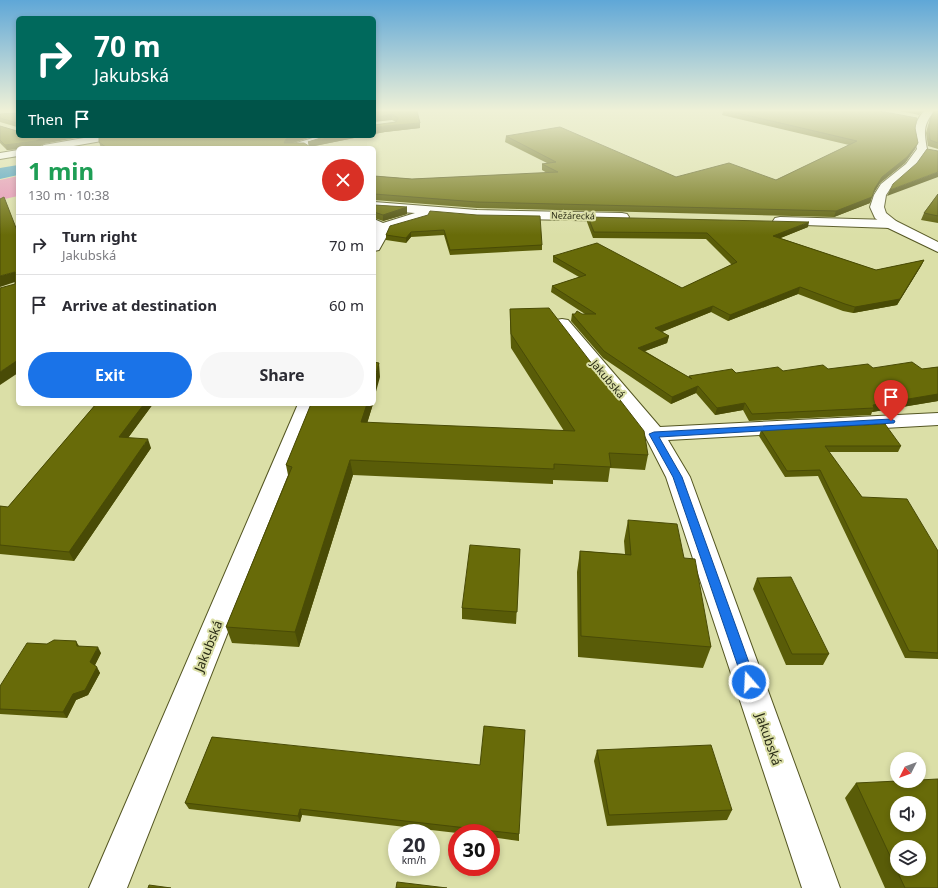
<!DOCTYPE html>
<html lang="en">
<head>
<meta charset="utf-8">
<style>
  body { margin:0; font-family:"Noto Sans",sans-serif; background:#f7f7f7; color:#2b2b33; height:100vh; display:flex; flex-direction:column; font-size:15px; white-space:nowrap }
  * { box-sizing:border-box; margin:0 }
  p { font-size:13px; color:#7c7c81 }
  .icon { flex:none; width:22px; height:22px; fill:none; stroke:currentColor; stroke-width:2; stroke-linecap:round; stroke-linejoin:round }
  .map { position:relative; flex:1; overflow:hidden }
  .details { position:absolute; left:16px; top:146px; width:360px; height:260px; display:flex; flex-direction:column; background:#fff; border-radius:6px; box-shadow:0 2px 6px #0003 }
  .details>* { flex:none }
  .banner { position:absolute; left:16px; top:16px; width:360px; height:122px; border-radius:6px; box-shadow:0 2px 6px #0003; background:#00695c; color:#fff; overflow:hidden }
  .needle { width:26px; rotate:228deg }
  .buttons { position:absolute; left:890px; top:752px; display:grid; gap:8px }
  .buttons a { display:grid; place-items:center; width:36px; height:36px; border-radius:50%; background:#fff; box-shadow:0 2px 6px #0003; font-size:20px }
  .speed { position:absolute; left:388px; top:824px; display:flex; gap:8px; font-size:20px; font-weight:700; text-align:center }
  .speed>* { display:grid; place-content:center; width:52px; height:52px; border-radius:50%; background:#fff; box-shadow:0 2px 6px #0003; line-height:1 }
  .speed small { font-size:10px; font-weight:400 }
  .speed .limit { border:6px solid #d22; background:#fff; color:#111 }
  .pin { position:absolute; display:grid; place-items:center; width:34px; height:34px; color:#fff; margin:-41px -17px; border-radius:50% 50% 50% 0; rotate:-45deg; box-shadow:0 0 4px #0007 }
  .pin .icon { rotate:45deg }
  .me { position:absolute; width:44px; margin:-22px; rotate:341deg; stroke-linejoin:round; filter:drop-shadow(0 0 3px #0008) }
  .turn { display:flex; align-items:center; gap:14px; height:84px; padding:0 12px; font-size:18px }
  .turn .icon { width:52px; height:52px; stroke-width:2.5 }
  .turn b { display:block; font-size:28px; line-height:34px }
  .then { display:flex; align-items:center; height:38px; padding:0 12px; background:#0003; gap:8px; font-size:15px }
  .round { display:grid; place-items:center; flex:none; width:42px; height:42px; border-radius:21px; background:#f7f7f7 }
  .overview { display:flex; align-items:center; justify-content:space-between; height:68px; padding:0 12px }
  h1 { font-size:24px; font-weight:700; line-height:30px; color:#1e9e55 }
  .cta { display:flex; gap:8px; margin-top:auto; padding:8px 12px }
  .cta a { flex:1; height:46px; border-radius:24px; background:#1a73e8; color:#fff; font-size:16px; font-weight:700; line-height:46px; text-align:center }
  .cta a+a { background:#f7f7f7; color:#2b2b33 }
  ul { padding:0; list-style:none }
  li { display:flex; align-items:center; gap:12px; height:60px; padding:0 12px; border-top:1px solid #e1e1e2 }
  li div { flex:1 }
  li b { display:block; font-size:15px }
  li em { font-style:normal }
  .map>svg:first-child { display:block }
</style>
</head>
<body>
<div class="map">
<svg width="938" height="888" viewBox="0 0 938 888">
  <rect width="100%" height="100%" fill="#dbdfa7"/>
  <path fill="#e58db5" d="M18,176V196L0,200V180Z"/>
  <path fill="#3293be" d="M18,165V175L0,179V168Z"/>
  <g fill="none" stroke-linecap="round" stroke-linejoin="round">
    <g stroke="#545622" stroke-width="2">
      <path id="street" d="M95,136H118L113,139L62,148H39L44,145Z
        M319,136H335L334,138L302,148H286L287,146Z
        M18,150V156L0,159V153Z
        M374,202L477,210L622,213L627,214L629,217L627,220L622,221L477,218L429,214L428,218L388,230L389,232L379,250L374,251V219L383,223L415,213L374,210Z
        M780,217L891,220L896,221L898,224L896,227L891,228L775,224L773,221L775,218Z
        M562,319L568,320L660,427L938,413V425L668,440L690,477L840,888H802L666,477L645,436L553,324L556,320Z
        M298,404H318L127,888H89Z"/>
    </g>
    <g stroke="#545622" stroke-width="2">
      <path id="secondary" d="M924,111H934C923,126 924,131 927,149L914,168L890,189L886,195L884,207L886,213L896,221L938,242V252L886,227L875,218L870,207L874,195L881,184L906,164L917,149C914,134 913,123 924,111Z"/>
    </g>
    <use href="#street" fill="#fff" fill-rule="evenodd"/>
    <use href="#secondary" fill="#fff" fill-rule="evenodd"/>
  </g>
  <path fill="#595c08" d="M374,111H417L420,128L385,132L374,134V125L396,122Z
    M723,111H879L915,128L918,143L915,149L905,163L880,183L873,194L870,203L834,217L477,208L374,200V176L412,179L547,173L542,170V164L547,163L505,142L506,136L676,177L776,180L849,145L722,115Z
    M891,111H923L919,115L900,111Z
    M938,111V149L928,146L926,133L928,125L930,120Z
    M16,113L44,144L38,147L7,150L0,143V126L17,131V127L0,122V114Z
    M106,136H314L292,143L309,146L308,142L327,136H364L310,147L312,148H101L99,142Z
    M938,194V223L921,220L924,213Z
    M374,205L407,207V214L383,221L374,218Z
    M477,215L542,245V250L450,255L444,235L411,237L406,243L386,240V235Z
    M588,217L808,227L780,238L876,270L924,260L921,266L897,305L853,313L843,311L798,294L728,321L711,312L662,332L669,336L667,343L645,351L688,377L689,376L828,369L873,368L922,369L938,367V401L872,412L871,415L749,421L743,410L715,415L696,393L671,404L603,358L571,321L572,314H585L551,292L552,286L579,277L553,262V256L682,288L732,265L706,239L593,238L587,222Z
    M510,309L648,455L645,470L610,468L608,482L553,480V484L353,475L299,647L232,643L226,627L288,475L286,465L311,404H373L367,423L564,431L511,348L510,323Z
    M96,404H153L128,438L151,448L74,561L0,554V506L8,507Z
    M761,430L901,446L898,452H829L862,497L938,551V659L905,658L818,476L785,477L759,436Z
    M628,520L684,558L711,647L703,668L578,657L577,572L580,551L625,554L624,541Z
    M520,549L516,624L462,619V608Z
    M757,578L829,654L823,665H786L753,589Z
    M76,641L79,646L101,653L95,665L100,673L88,695L76,700L67,718L0,714V686L47,644Z
    M212,737L519,834V841L491,837V833H457L302,815L300,822L189,809L185,803Z
    M597,750L732,810L727,820L607,826L594,761Z
    M856,783L938,888H885L845,798Z"/>
  <path fill="#494b06" d="M392,114V120L374,122V117Z
    M420,123V128L385,132L374,134V128L384,126Z
    M54,136H86L44,144L38,147L28,148H18V149L7,150L5,145Z
    M296,136H314L287,145L284,143L286,139Z
    M337,136H364L309,147L308,142Z
    M918,143L915,149L905,163L880,183L873,194L875,188L882,177Z
    M938,172V177L887,196L890,190Z
    M872,197L870,203L834,217L836,211Z
    M407,207V214L383,221V215Z
    M809,222L808,227L771,242L773,236Z
    M411,232V237L406,243V238Z
    M924,260L921,266L897,305L853,313L855,307Z
    M15,272L18,281L0,287V276Z
    M800,287L798,294L728,321L730,315Z
    M713,306L711,312L654,335L655,328Z
    M669,336L667,343L637,354L638,348Z
    M17,360L18,362V373L0,385V372Z
    M379,363L380,377L374,399V380Z
    M698,386L696,393L671,404L672,397Z
    M938,394V401L872,412L874,408L873,405Z
    M745,403L743,410L715,415L717,408Z
    M144,404H153L122,446L119,437Z
    M367,404H373L363,437L361,422Z
    M148,439L151,448L74,561L69,552Z
    M350,460L353,475L299,647L295,632Z
    M98,647L101,653L94,667L90,662Z
    M97,667L100,673L88,695L76,700L67,718L63,712L73,694Z
    M300,809L302,815L300,822L298,816Z"/>
  <path fill="#686b09" stroke="#494b06" fill-rule="evenodd" d="M18,111V136H54L42,138L36,141L5,145L0,140V126L17,131V123L0,118V114L16,113Z
    M374,111H417L420,123L384,126L374,128V125L396,122L398,118L392,114L374,117Z
    M729,111H879L917,118L915,128L918,143L907,157L882,177L875,188L872,197L836,211L477,202L374,194V176L412,179L558,172L542,164L556,162L506,136L560,127L676,177L729,163L776,180L857,141Z
    M934,111H938V143L930,140L929,128L930,120Z
    M106,136H296L286,139L284,143H304L312,148H107L99,142V137Z
    M327,136H337L308,142Z
    M927,149L938,151V172L890,190L893,184L917,163Z
    M938,194V216L924,213Z
    M4,197L18,233V360L0,372V288L15,284V272L0,276V199Z
    M374,205L407,207L383,215L374,212Z
    M430,211L477,215L540,216L542,245L450,250L444,230L411,232L406,238L386,235L390,226L428,215Z
    M588,217L809,222L773,236L876,270L924,260L900,299L855,307L845,304L800,287L730,315L713,306L655,328L669,336L638,348L692,379L689,376L732,369L736,373L778,367L783,371L823,365L828,369L868,364L873,368L912,362L922,369L938,367V394L873,405L874,408L752,414L745,403L717,408L698,386L672,397L604,351L572,314H575L577,311L582,314H596L552,286L586,275L553,256L597,243L682,288L737,262L707,233L594,232Z
    M549,308L644,431L648,455L609,453L611,467L554,464V469L350,460L295,632L226,627L292,467L286,465L311,404H367L361,422L575,431L511,334L510,309Z
    M374,362L379,363L374,380Z
    M96,404H144L119,437L148,439L69,552L0,545V506L8,507Z
    M885,424L901,446H825L862,497L907,499L938,551V653L909,651L820,470L787,471L761,430Z
    M628,520L677,524L684,558L695,559L711,647L581,636L580,551L631,555Z
    M470,545L520,549L517,612L462,608Z
    M791,577L829,654H792L757,578Z
    M54,640L76,641L77,646L98,647L90,662L97,667L85,690L73,694L63,712L0,709V686L27,643L47,644Z
    M484,726L525,730L519,834L300,809L298,816L185,803L212,737L480,765Z
    M711,745L732,810L609,815L597,750Z
    M938,779V888H905L856,783L898,781H919V780ZM897,803H919V825H897ZM897,847H919V869H897Z
    M397,882L447,888H396Z
    M149,885L171,888H148Z"/>
  <linearGradient id="sky" x2="0" y2="1"><stop stop-color="#5fa7d7"/><stop offset="0.47" stop-color="#eff1d7"/><stop offset="1" stop-color="#eff1d7" stop-opacity="0"/></linearGradient>
  <rect width="938" height="235" fill="url(#sky)"/>
  <path fill="#1a73e8" stroke="#114b97" d="M891,419L895,421L894,423L659,437L682,477L756,682L754,687L749,688L745,687L673,477L649,434L654,432Z"/>
  <g text-anchor="middle" stroke-width="4" stroke-linejoin="round" paint-order="stroke">
    <g font-size="9" fill="#292b15" stroke="#dbdfa7">
      <text transform="translate(573 216) rotate(1)" y="3">Nežárecká</text>
    </g>
    <g font-size="11" fill="#292b15" stroke="#dbdfa7">
      <text transform="translate(608 379) rotate(50)" y="4">Jakubská</text>
    </g>
    <g font-size="13" fill="#292b15" stroke="#dbdfa7">
      <text transform="translate(208 646) rotate(-68)" y="5">Jakubská</text>
      <text transform="translate(769 739) rotate(71)" y="5">Jakubská</text>
    </g>
  </g>
</svg>
<div class="buttons">
<a><svg class="needle" viewBox="-14 -14 28 28"><path d="M0-13l5 13h-10z" fill="#e53935"/><path d="M0 13l5-13h-10z" fill="#7c7c81"/></svg></a>
<a><svg class="icon" aria-label="sound" viewBox="0 0 24 24"><path d="M4 9h4l5-4v14l-5-4H4zM17 9q2 3 0 6"/></svg></a>
<a><svg class="icon" aria-label="layers" viewBox="0 0 24 24"><path d="M12 4l9 5-9 5-9-5zM3 14l9 5 9-5"/></svg></a>
</div>
<div class="speed"><div>20<small>km/h</small></div><div class="limit">30</div></div>
<div class="pin" style="left:891px;top:421px;background:#d93025"><svg class="icon" aria-label="arrive" viewBox="0 0 24 24"><path d="M6 21V4h12l-3 4 3 4H6"/></svg></div>
<svg class="me" style="left:749px;top:682px" viewBox="-20 -20 40 40"><circle r="17" fill="#1a73e8" stroke="#fff" stroke-width="3"/><path d="M0-11L8 9 0 5-8 9z" fill="#fff"/></svg>
<div class="banner">
<div class="turn"><svg class="icon" aria-label="right" viewBox="0 0 24 24"><path d="M7 20v-9h11M14 6l5 5-5 5"/></svg><div><b>70 m</b>Jakubská</div></div>
<div class="then">Then<svg class="icon" aria-label="arrive" viewBox="0 0 24 24"><path d="M6 21V4h12l-3 4 3 4H6"/></svg></div>
</div>
<section class="details">
<div class="overview"><div><h1>1 min</h1><p>130 m · 10:38</p></div><a class="round" style="background:#d93025;color:#fff"><svg class="icon" aria-label="close" viewBox="0 0 24 24"><path d="M6 6l12 12M18 6L6 18"/></svg></a></div>
<ul>
<li><svg class="icon" aria-label="right" viewBox="0 0 24 24"><path d="M7 20v-9h11M14 6l5 5-5 5"/></svg><div><b>Turn right</b><p>Jakubská</p></div><em>70 m</em></li>
<li><svg class="icon" aria-label="arrive" viewBox="0 0 24 24"><path d="M6 21V4h12l-3 4 3 4H6"/></svg><div><b>Arrive at destination</b></div><em>60 m</em></li>
</ul>
<div class="cta"><a>Exit</a><a>Share</a></div>
</section>
</div>
</body>
</html>
